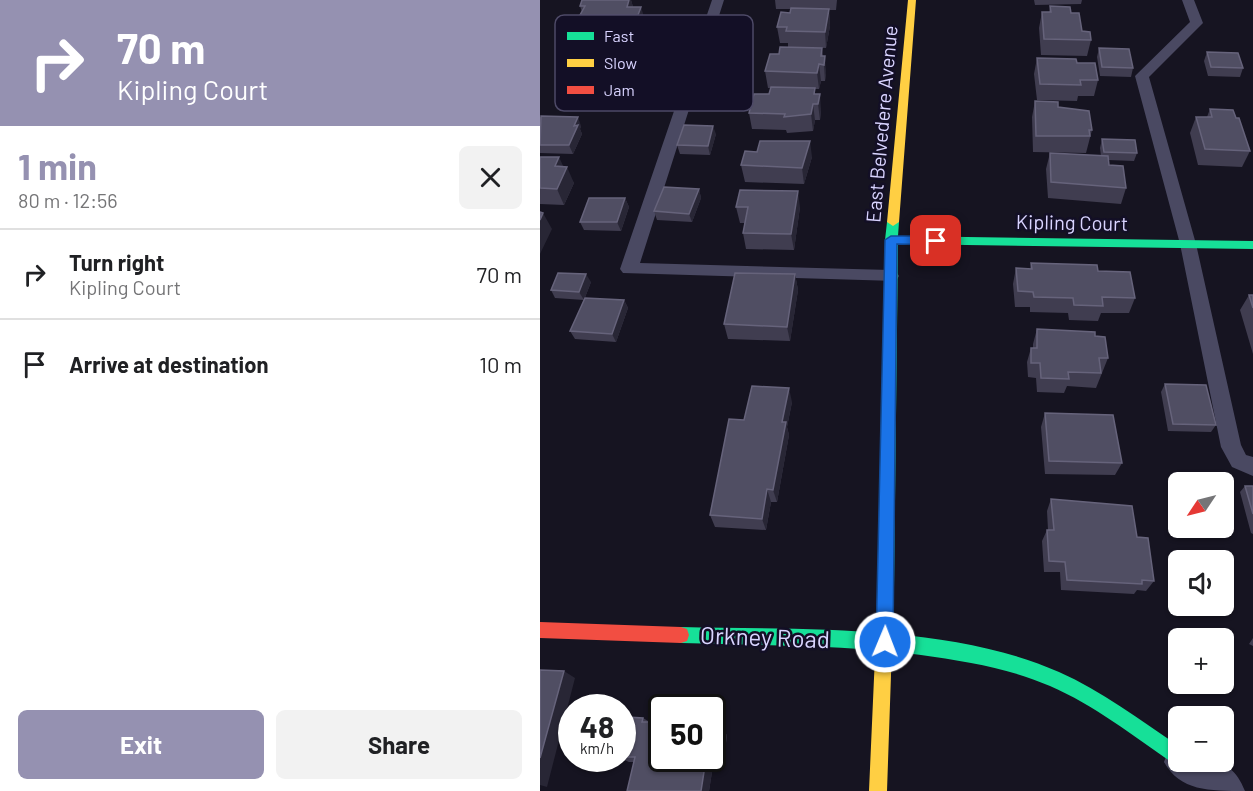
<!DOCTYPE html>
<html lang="en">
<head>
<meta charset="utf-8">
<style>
  body { margin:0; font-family:Barlow,sans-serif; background:#f2f2f2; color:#202124; height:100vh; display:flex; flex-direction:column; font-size:22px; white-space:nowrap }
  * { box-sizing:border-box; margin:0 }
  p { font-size:20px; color:#757577 }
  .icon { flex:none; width:33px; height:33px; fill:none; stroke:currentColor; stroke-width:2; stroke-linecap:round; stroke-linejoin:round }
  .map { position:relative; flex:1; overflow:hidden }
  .details { display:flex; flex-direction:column; background:#fff; width:540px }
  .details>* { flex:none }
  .banner { background:#9591b1; color:#fff; overflow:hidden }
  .needle { width:39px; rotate:235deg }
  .tools { position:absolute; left:628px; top:472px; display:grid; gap:12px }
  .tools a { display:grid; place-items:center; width:66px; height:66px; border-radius:9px; background:#fff; box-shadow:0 2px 4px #0004; font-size:30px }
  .speed { position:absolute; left:18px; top:694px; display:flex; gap:12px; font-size:30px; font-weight:700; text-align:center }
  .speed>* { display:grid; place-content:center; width:78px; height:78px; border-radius:50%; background:#fff; box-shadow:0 2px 4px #0004; line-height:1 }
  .speed small { font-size:15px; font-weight:400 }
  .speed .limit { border:3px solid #111; border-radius:9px; background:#fff; color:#111 }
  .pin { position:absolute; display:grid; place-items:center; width:51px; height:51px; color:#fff; margin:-26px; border-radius:12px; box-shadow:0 3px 9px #0006 }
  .me { position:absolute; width:66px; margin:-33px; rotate:1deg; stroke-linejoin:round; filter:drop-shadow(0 0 4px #0008) }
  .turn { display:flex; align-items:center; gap:21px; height:126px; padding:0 18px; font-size:27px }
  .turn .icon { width:78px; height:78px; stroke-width:2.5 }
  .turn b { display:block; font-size:42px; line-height:51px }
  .round { display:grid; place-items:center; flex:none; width:63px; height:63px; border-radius:9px; background:#f2f2f2 }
  .summary { display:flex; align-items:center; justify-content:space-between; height:102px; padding:0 18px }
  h1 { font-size:36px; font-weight:700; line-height:45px; color:#9591b1 }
  .primary-button { display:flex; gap:12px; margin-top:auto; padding:12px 18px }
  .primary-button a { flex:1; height:69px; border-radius:9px; background:#9591b1; color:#fff; font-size:24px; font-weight:700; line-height:69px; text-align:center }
  .primary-button a+a { background:#f2f2f2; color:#202124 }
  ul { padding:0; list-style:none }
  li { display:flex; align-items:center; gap:18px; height:90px; padding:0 18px; border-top:2px solid #e0e0e0 }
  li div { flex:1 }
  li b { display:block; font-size:22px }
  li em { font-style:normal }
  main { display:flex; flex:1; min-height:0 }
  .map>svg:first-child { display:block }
</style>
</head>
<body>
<main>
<section class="details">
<div class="banner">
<div class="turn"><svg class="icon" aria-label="right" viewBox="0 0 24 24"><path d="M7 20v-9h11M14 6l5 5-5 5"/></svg><div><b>70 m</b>Kipling Court</div></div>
</div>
<div class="summary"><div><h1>1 min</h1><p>80 m · 12:56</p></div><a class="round"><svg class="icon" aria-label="close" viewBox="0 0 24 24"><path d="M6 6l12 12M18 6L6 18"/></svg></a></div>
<ul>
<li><svg class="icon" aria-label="right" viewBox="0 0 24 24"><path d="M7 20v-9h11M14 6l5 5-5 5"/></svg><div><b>Turn right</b><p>Kipling Court</p></div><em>70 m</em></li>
<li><svg class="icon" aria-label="arrive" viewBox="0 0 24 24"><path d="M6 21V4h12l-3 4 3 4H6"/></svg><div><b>Arrive at destination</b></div><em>10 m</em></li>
</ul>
<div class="primary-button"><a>Exit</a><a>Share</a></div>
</section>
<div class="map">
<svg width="713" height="791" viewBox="0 0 713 791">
  <rect width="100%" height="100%" fill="#161421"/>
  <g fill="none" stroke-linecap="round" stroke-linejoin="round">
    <path fill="#4a4962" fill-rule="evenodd" d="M172,0H184L100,263L350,270L356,271L359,276L356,281L83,273L80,269Z
      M642,0H654L663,23L609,77L656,244L701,445L706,455L713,457V476L692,467L681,447L640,244L595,76L650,22Z"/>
    <path fill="#4a4962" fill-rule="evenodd" d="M639,743V762C672,762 691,756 705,791C669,791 640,791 624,762L630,746Z"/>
    <path fill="#16e098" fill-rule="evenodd" d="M353,218L359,222L358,236L713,241V249L358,244L354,588L352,593L346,596L340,593L338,588L345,240L347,222Z
      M141,627C261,630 408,623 519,672C562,691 600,720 639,746V762H646L639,766L633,763C593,736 554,705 510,686C485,675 458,668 431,663C336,644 238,646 141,643L135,641L133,635L135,629Z"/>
    <path fill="#ffcf43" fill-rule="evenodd" d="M368,0H376L359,222L353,226L347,222Z
      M346,580L352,583L354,588L347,791H329L338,588L340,583Z"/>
    <path fill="#f24e42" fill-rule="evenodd" d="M0,622L141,627L147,629L149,635L147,641L141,643L0,638Z"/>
  </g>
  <path fill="#403d50" d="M42,0H108H91L93,7L106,23L103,31H71L72,35L94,51L87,67L72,66L70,70L24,66L17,50L46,31L40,15L42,12L40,6Z
    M235,0H297L296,10H289L290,26L286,48L248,47V43H240L237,27L250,13L251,9H236Z
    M494,0H542L541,4L495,5Z
    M510,6L531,13L542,31L551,40L547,56L501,55L499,28L502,12H509Z
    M149,33L144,49H118L116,40Z
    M200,47L196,63H176L174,54Z
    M282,48L283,56L286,73L285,81H281L279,89H275V94L281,110L280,120H275L273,131L247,133L246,130L212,129L209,113L229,94L231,88H228L225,71L239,54Z
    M559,48L593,68L591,77L560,76L557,57Z
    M667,52L703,68L700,77L668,76L664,61Z
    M497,58L537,63L558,80L554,96H538L537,101L497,100L494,74Z
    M72,86L62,108L26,107L24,101H21L20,98H19L15,89Z
    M495,101L518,107L552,130L546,153L493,152L492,117Z
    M670,109L696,118L710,151L702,167L658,165L650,133L656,117H667Z
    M0,117L41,126L40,129L42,134L33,154L0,153Z
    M176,134L170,155L140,154L137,145Z
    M562,139L597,153L594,161L568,160L569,165L586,188L581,204L508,198L506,169L510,153L561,156L560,148Z
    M0,157L23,167L34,183L24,205L0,204Z
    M272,157L264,184L205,182L201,165Z
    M159,189L161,198L152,222L117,220L114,211Z
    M85,198L89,207L81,231L44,230L40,222Z
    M196,207H260L254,250L206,249L203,233L205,223H200Z
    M491,263L558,271L595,298L589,313H561L558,321L529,320L528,313L490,312V307H475L473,284L476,268L490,269Z
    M255,274L258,290L250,341L188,339L184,324Z
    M51,282L44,300L15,298L11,290Z
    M709,295H713V354L700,310Z
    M84,300L88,308L76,342L35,339L30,331Z
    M497,329L555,336L568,358L556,388L527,386L524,393L497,392L496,378L488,377L487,362L491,348H493V344Z
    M625,384L676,425L671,432L628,431L621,392Z
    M252,402L247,427L249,435L237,502H231L226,530L175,527L170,515L204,420Z
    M505,413L582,463L575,475L505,474L501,427Z
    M705,486H713V534L711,533L700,492Z
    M511,499L597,537L614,581L606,591L597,590L594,594L521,590L520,572H504L502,541L507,530H508L507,511Z
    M713,638V646L709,644Z
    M103,718L172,759V724L187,735L184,759H174L169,791H87L94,762H89L82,759V738Z"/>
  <path fill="#282635" d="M89,0H91L95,14L87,7Z
    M101,7L106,23L103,31L98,15Z
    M289,9L290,26L286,48L285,32Z
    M147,24L149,33L144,49L142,40Z
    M89,35L94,51L87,67L82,50Z
    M198,38L200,47L196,63L194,55Z
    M66,50L72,66L70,70L64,53Z
    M285,56L286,73L285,81L284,65Z
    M279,64L281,81L279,89L277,73Z
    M69,77L72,86L62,108L58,100Z
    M280,94L281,110L280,120L278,104Z
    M273,104L275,120L273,131L271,114Z
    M38,117L41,126L40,129L42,134L33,154L29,145L34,126Z
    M173,126L176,134L170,155L168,146Z
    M270,141L272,157L264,184L262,168Z
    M19,157L25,170L27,167L34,183L24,205L17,189L15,166Z
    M159,189L161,198L152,222L149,214Z
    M258,191L260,207L254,250L251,234Z
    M85,198L89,207L81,231L77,222Z
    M3,213L12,229L0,254V220Z
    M46,274L51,282L44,300L39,292Z
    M255,274L258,290L250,341L247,327Z
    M84,300L88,308L76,342L72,334Z
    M249,388L252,402L247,427L249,435L237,502L233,490L242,422Z
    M227,489L231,502L226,530L222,519Z
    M24,671L35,678L7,787L0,785V758Z
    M172,724L179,730L172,731Z
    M181,730L187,735L184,759L177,754Z
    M172,757L174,759L169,791H161L166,759H172Z"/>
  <path fill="#504e63" stroke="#66637b" stroke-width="1.5" d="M42,0H89L87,7H101L98,15H40L45,6H40Z
    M510,6L530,7L531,13H539L542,31L550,32L551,40L504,39L502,12H511Z
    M251,8L289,9L285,32L246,31L247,27H237L241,12L250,13Z
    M240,47L282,48L281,56H285L284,65L279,64L277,73L225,71L230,54H239Z
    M559,48L589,49L593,68L562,67Z
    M667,52L698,53L703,68L671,67Z
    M497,58L536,59L537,63H555L558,80H540L541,85L500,84Z
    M231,87L275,88L274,94H280L278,104H273L271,114L244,117L245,114L209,113L214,94H229Z
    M495,101L518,102V107L549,111L552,130H549L550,136H496Z
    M670,109L693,110L696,118H699L710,151L665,149L656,117H672Z
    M1,116L38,117L34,126L38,125L29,145H0Z
    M144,125L173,126L168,146L137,145Z
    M562,139L595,140L597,153L564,152Z
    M220,141H270L262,168L201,165L205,151L217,152Z
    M510,153L568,156L569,165L583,166L586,188L511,182Z
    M0,157H19L15,166L27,167L17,189L0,188Z
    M124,187L159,189L149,214L114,211Z
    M200,190L258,191L251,234L203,233L208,207H196Z
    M49,198H85L77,222H40Z
    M0,212L3,213L0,220Z
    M491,263L557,265L558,271L590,272L595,298L562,297L563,306L534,305L533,298L494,297L493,292L478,291L476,268L492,269Z
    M18,273L46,274L39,292L11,290Z
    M195,273L255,274L247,327L184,324Z
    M709,295H713V308Z
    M45,298L84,300L72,334L30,331Z
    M497,329L555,332V336L565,337L568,358H559L561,373L528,372L529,379L501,378L500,363H491V348H497Z
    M625,384L666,385L676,425L633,424Z
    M212,386L249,388L242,422H246L233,490L227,489L222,519L170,515L189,419L204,420Z
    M505,413L573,415L582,463L509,461Z
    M705,486H713V514Z
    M511,499L592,506L597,537L608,538L614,581L602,580V584L527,580L525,562L509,561L507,530H514Z
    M0,670L24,671L0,758Z
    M87,717L103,718L102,722H122V759H166L161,791H87L95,757H82V738Z
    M172,730H181L177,754H172Z"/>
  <path fill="#1a73e8" stroke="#114b97" stroke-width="1.5" d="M351,236H396L402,241L396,245L357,244L353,642L351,647L345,650L339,647L336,642L345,240Z"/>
  <g text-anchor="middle" stroke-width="5" stroke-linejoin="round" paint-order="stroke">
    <g font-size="20" fill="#d9d4ff" stroke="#130f26">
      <text transform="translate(342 124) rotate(-85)" y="7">East Belvedere Avenue</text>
      <text transform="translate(532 223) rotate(1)" y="7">Kipling Court</text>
    </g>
    <g font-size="24" fill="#d9d4ff" stroke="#130f26">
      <text transform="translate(225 638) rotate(2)" y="8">Orkney Road</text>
    </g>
  </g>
  <rect x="15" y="15" width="198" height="96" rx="9" fill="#130f26" stroke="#4e4a67" stroke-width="1.5"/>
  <rect x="27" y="32" width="27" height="8" fill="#16e098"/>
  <rect x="27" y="59" width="27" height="8" fill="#ffcf43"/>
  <rect x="27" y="86" width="27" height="8" fill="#f24e42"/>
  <g font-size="16" fill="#d9d4ff">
    <text x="64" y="42">Fast</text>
    <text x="64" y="69">Slow</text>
    <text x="64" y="96">Jam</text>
  </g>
</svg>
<div class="tools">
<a><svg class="needle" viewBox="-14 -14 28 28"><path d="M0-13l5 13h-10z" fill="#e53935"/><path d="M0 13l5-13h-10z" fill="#757577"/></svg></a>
<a><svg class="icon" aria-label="sound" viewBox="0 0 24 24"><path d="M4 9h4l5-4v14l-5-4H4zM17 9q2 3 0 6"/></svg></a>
<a>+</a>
<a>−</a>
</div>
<div class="speed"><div>48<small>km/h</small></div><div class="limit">50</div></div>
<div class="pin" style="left:396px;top:241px;background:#d93025"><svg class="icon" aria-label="arrive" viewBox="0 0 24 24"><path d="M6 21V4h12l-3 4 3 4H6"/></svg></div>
<svg class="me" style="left:345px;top:642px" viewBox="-20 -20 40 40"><circle r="17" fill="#1a73e8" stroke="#fff" stroke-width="3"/><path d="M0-11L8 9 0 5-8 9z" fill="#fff"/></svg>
</div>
</main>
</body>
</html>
